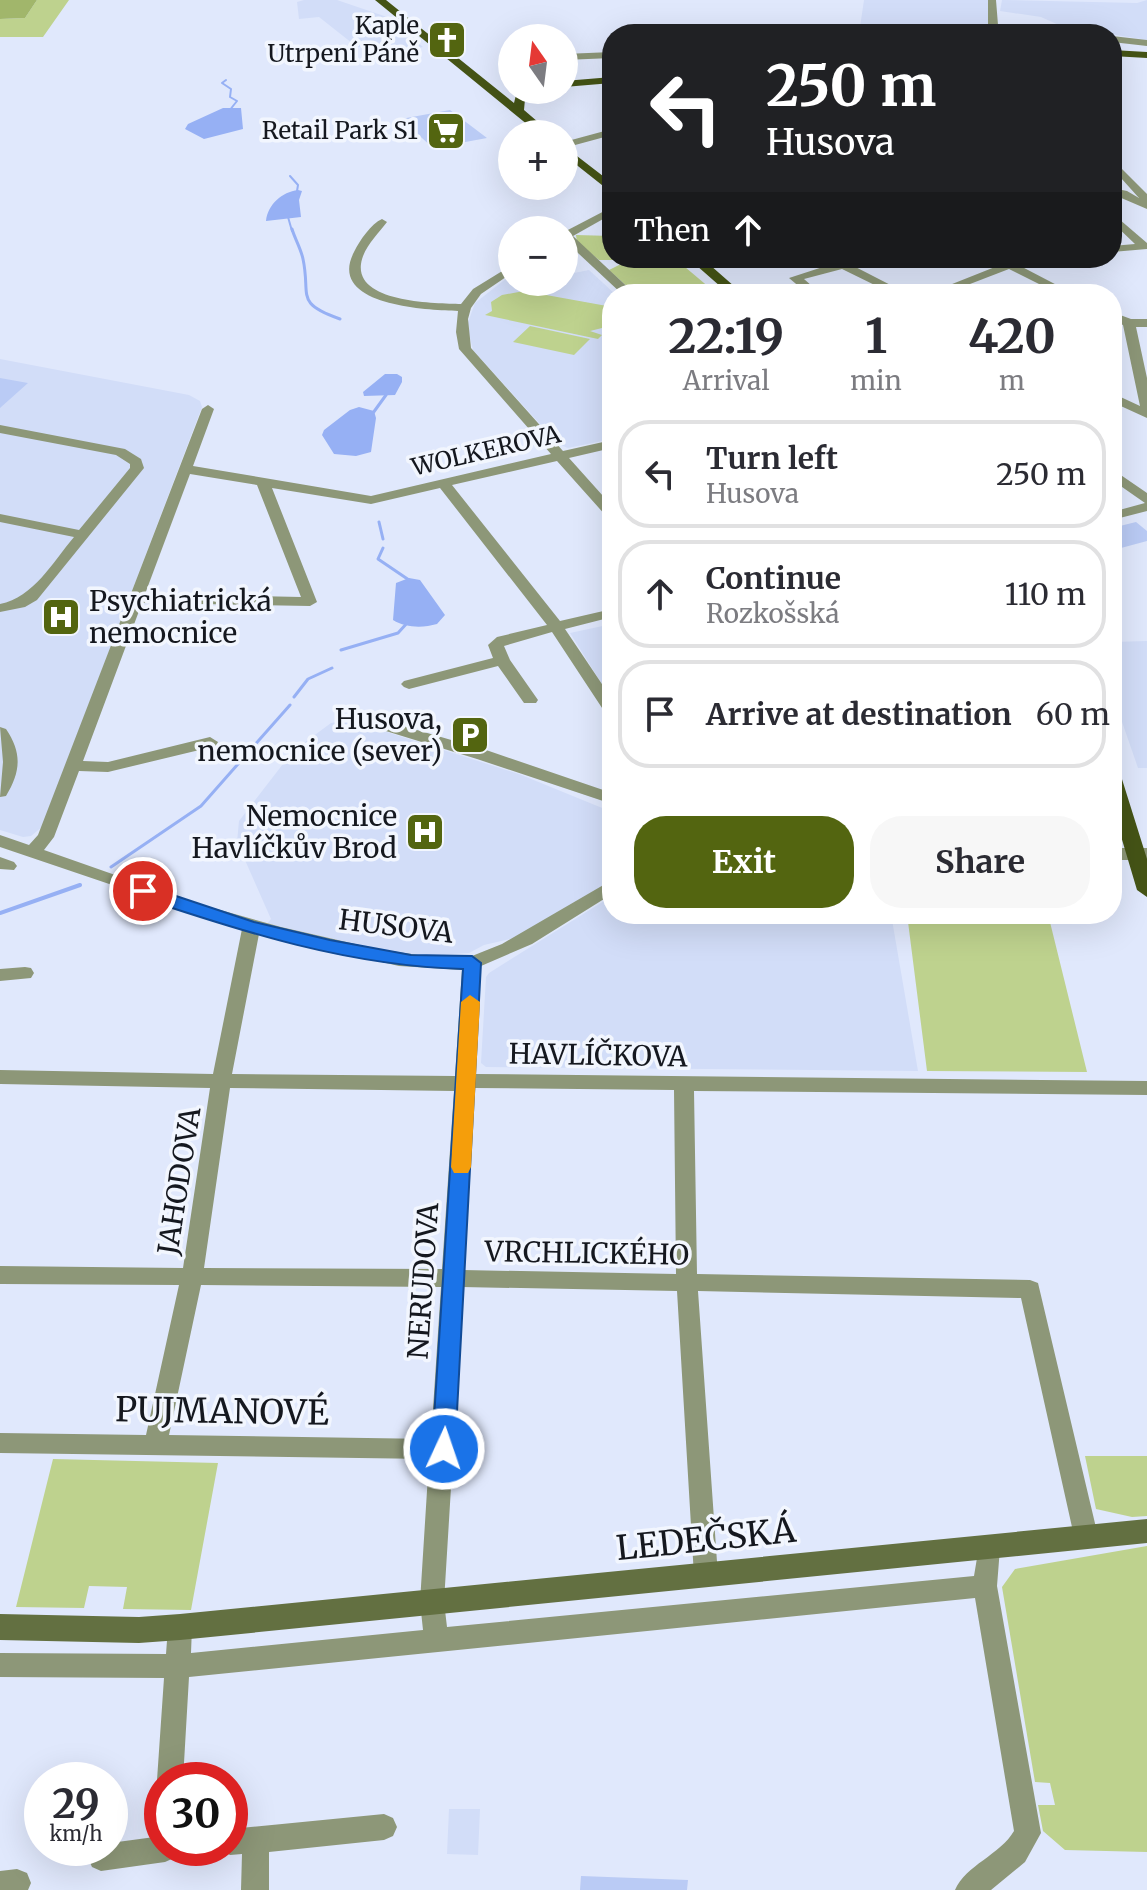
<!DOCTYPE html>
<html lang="en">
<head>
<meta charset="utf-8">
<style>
  body { margin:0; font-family:Merriweather,serif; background:#f7f7f7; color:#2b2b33; height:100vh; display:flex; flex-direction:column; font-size:30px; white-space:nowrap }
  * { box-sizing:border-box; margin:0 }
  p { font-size:26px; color:#7c7c81 }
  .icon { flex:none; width:44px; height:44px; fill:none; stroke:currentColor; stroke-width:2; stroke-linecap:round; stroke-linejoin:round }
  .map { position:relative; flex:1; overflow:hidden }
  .side { position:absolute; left:602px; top:284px; width:520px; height:640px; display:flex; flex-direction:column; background:#fff; border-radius:32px; box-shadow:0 8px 32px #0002 }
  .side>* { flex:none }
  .top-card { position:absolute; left:602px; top:24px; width:520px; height:244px; border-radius:32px; box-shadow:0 8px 32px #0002; background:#202124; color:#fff; overflow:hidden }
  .needle { width:52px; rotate:346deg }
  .buttons { position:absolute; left:498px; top:24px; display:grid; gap:16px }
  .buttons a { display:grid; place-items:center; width:80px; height:80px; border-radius:50%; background:#fff; box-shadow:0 8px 32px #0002; font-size:40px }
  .speed { position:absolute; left:24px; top:1762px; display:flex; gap:16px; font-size:40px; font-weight:700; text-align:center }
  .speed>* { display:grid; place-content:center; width:104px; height:104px; border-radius:50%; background:#fff; box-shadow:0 8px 32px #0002; line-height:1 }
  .speed small { font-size:20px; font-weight:400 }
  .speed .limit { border:12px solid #d22; background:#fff; color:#111 }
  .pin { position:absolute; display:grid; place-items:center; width:68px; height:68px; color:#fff; margin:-34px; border:4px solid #fff; border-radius:50%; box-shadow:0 2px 8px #0007 }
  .me { position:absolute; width:88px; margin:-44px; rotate:3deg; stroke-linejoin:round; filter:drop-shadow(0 0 6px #0008) }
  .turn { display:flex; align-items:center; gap:28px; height:168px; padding:0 32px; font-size:36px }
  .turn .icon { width:104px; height:104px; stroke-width:2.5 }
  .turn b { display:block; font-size:56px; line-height:68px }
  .then { display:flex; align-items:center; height:76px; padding:0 32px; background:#0003; gap:16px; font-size:30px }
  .eta { display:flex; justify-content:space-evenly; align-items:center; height:136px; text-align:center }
  .eta b { font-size:48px; font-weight:700; line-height:56px }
  .button { display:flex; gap:16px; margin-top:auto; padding:16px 32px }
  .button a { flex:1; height:92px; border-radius:32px; background:#536510; color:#fff; font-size:32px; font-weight:700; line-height:92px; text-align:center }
  .button a+a { background:#f7f7f7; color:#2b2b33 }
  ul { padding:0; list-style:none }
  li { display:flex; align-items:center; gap:24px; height:108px; margin:0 16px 12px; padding:0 16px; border:4px solid #e1e1e2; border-radius:32px }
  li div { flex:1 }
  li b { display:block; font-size:30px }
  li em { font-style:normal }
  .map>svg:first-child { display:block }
</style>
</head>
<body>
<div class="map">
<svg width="1147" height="1890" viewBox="0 0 1147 1890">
  <rect width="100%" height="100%" fill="#e0e8fc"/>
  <path fill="#d2ddf8" d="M304,0H337L387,17L423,47L408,50L357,47L319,17L299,19L297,2Z
    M864,0H994L997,34H859Z
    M1002,0L1137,3L1147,0V40L1061,26L1041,17L1000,11Z
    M589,270L615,294H612V439L568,448L558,444L473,350L467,325L475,303L512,274V282H564V275Z
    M0,359L189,395L200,401L202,407L42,827L31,836L23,837L0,830Z
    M612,624V700L570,633Z
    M1147,641V768H1138L1112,693V642Z
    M349,720L519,774L612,812V880L523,936L484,945L469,953L416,956L326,939L267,924L271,919L237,842L239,821L293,751L331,723Z
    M612,896V914H891L918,1071L486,1067L481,1063L486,977L489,973Z
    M449,1809H480L478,1855L447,1854Z"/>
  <path fill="#bed28e" d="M37,0H69L43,37H0V19L25,18Z
    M576,235L612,236V258H675L683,265L674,264L671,260H599L577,242Z
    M621,264L685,267L717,294L655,289V293L630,289L609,270Z
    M524,291L607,306L611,321L606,327L590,331L602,335L598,339L485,315L492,311L491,302L502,295Z
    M530,326L590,339L574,355L513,342Z
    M907,914H1048L1087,1072L927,1071Z
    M1085,1456H1147V1516L1132,1517L1096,1509Z
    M53,1459L218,1463L191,1610L123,1609L127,1587L89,1586L84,1608L16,1607Z
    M1147,1546V1852L1065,1850L1043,1831L1038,1805H1055L1050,1783L1035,1782L1002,1587L1015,1569Z"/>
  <path fill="#a1b66b" d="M0,0H37L25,18L0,19Z"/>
  <path fill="#96b0f4" d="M223,108H241L243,129L204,139L185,129L188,124Z
    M298,190L302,191L299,200L301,217L266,221C268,204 282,192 298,190Z
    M385,374H397L402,377V382L395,395L364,396L363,392Z
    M359,407L374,411L376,418L371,452L356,456L334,454L322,435L324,430L350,410Z
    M409,578L420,580L445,615L437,624C423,628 406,628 393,620L396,583Z"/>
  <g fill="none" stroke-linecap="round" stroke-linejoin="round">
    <path stroke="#96b0f4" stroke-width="2" d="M226,80L222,83L231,89L230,97L237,101L229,111
      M290,176L298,185L297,191
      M288,217L292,231"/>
    <path stroke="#96b0f4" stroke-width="3" d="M292,229C295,239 301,249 303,259C311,296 294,303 340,319
      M373,413L386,395
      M379,522L383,539
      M383,548L378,559L409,580
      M341,650L398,633L408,622
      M294,697L308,679L332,668
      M111,867L201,806L290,705"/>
    <path stroke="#96b0f4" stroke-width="4" d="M0,913L80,885"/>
  </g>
  <path fill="#bacbf5" d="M450,110L487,138L433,148L401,119Z
    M0,378L28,383L0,408Z
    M1136,522L1147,531V541L1121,548L1112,541V528Z
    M581,1876L688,1880L687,1890H580Z"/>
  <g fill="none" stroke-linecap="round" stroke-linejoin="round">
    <path fill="#8d9778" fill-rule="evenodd" d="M988,0H996L998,25L1003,34H993L988,25Z
      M1112,36L1147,40V46L1112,42Z
      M612,52V58L564,60V54Z
      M612,129V135L564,148V142Z
      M1112,159L1147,194V209L1112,194V188L1127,191L1139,198L1112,168Z
      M612,207V214L573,236L635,294H622L564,240V232Z
      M1112,213L1147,243V249L1112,252V246L1135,244L1112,222Z
      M382,219L387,222C378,234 363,248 361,264C356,303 435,303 461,304L473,289L512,265V273L481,294L471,308L468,319L471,348L563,451L612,440V448L569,458L612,506V518L607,517L557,461L452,485L560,621L612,609V617L565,629L612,699V716L606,714L552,632L504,646L510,660L538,700L536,703H524L498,666L409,689L404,687L401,684L404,681L493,658L488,645L497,637L547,625L440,488L371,504L272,488L317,602L310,606L142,603L83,761L108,762L210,737L218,742L216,746L108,772L79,771L54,837L44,850L192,902L281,927L377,949L439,958L472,956L502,944L612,880V894L532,944L481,966L475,1074L1147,1081V1095L694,1091L697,1274L1030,1280L1038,1283L1098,1536L1094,1544L1086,1547L1078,1544L1074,1536L1021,1298L698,1291L718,1576L715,1584L706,1587L697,1584L694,1576L677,1291L462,1287L453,1444L455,1449L453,1455L444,1602L447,1627L974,1576L980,1540L988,1537L996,1540L1000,1548L997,1586L1041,1833L1025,1862L991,1890H955C966,1865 1000,1855 1014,1831L975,1598L189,1677L183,1780H162V1790L157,1780L164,1678L0,1677V1653L166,1654L168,1627L171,1619L180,1615L189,1619L192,1627L191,1653L423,1630L420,1602L429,1459L0,1453V1433L146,1435L179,1285L0,1284V1266L183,1268L210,1088L0,1084V1070L213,1074L242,929L0,847V835L29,845L38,835L202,409L208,405L214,409L193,466L371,496L551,454L459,349L456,332L458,311C427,310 326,306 354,252C360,240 371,224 382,219ZM190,474L257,485L301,597L145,594ZM259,934L399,966L462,970L455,1076L232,1074ZM230,1088L454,1091L442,1269L204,1268ZM474,1088L674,1090L676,1274L463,1270ZM201,1285L441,1287L431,1439L169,1435Z
      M823,258H838L908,294H893L842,269L804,279L821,294H808L789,278L832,264Z
      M993,258H1005L1074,294H1059L1009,269L944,294H927L1000,265Z
      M1112,312L1131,319H1147V327H1136L1147,378V418L1112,402V393L1140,406L1123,325L1112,320Z
      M0,425L125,449L141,459L144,468L37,600L25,607L0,612V604C34,597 52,563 74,537L0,522V514L79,530L130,468V464L116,455L0,433Z
      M1112,469L1147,493V511L1112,520V512L1145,503L1112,480Z
      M369,716L489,751L612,793V804L477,759L363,724L361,721Z
      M0,727L6,729C22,753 21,771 6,796L0,797L3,762Z
      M1112,848H1147V860H1112Z
      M0,857L14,862L17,866L14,870L0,869Z
      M25,967L31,968L34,973L31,978L0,981V969Z
      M384,1814L393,1818L397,1827L393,1836L384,1840L269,1852V1890H241L242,1854L230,1855L219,1848H230V1829Z
      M162,1836V1848L178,1849L174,1858L165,1862L101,1871L92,1867L88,1858L93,1848H110V1843Z
      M17,1869L27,1873L31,1883L28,1890H0V1871Z"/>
    <path fill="#637041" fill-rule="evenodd" d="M1147,1519V1543L180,1640L139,1643L0,1640V1614L139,1617L180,1614Z"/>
    <path fill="#455416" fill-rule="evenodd" d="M375,0H386L514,103L516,95L526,90H540L525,99L524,110L552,134H539Z
      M1112,50L1147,52V58L1112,56Z
      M612,77V83L564,87V81Z
      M564,146L612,183V193L564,155Z
      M688,258H702L743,294H729Z
      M1112,770L1121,776L1147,859V897L1137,890L1112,806Z"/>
  </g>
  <path fill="#1a73e8" stroke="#114b97" stroke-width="2" d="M143,885L254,922L330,940L411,955L472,956L481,963L455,1449L452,1457L444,1460L435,1457L432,1449L463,969C349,966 243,932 136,896L134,891L136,887Z"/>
  <path fill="#f59e0b" d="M470,995L480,1002L471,1167L468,1173H454L451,1167L461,1002Z"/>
  <defs>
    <g id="church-square" transform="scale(2)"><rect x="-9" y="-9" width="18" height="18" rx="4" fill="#536510" stroke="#f2f6fe"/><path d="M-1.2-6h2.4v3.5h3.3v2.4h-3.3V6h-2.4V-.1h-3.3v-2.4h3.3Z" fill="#fff"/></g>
    <g id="supermarket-square" transform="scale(2)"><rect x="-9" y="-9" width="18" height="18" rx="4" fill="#536510" stroke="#f2f6fe"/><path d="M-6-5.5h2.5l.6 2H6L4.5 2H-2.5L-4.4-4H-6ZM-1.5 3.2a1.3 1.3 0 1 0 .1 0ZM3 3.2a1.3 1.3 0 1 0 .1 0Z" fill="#fff"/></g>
    <g id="hospital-square" transform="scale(2)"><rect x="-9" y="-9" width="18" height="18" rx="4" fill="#536510" stroke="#f2f6fe"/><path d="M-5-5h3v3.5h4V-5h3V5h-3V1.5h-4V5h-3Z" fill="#fff"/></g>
    <g id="parking-square" transform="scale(2)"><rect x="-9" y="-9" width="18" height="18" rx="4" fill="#536510" stroke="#f2f6fe"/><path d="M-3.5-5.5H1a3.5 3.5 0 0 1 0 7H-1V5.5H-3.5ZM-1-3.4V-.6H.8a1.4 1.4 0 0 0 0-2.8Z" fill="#fff"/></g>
  </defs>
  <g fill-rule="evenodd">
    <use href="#church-square" x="447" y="40"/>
    <use href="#supermarket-square" x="446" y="131"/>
    <use href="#hospital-square" x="61" y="617"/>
    <use href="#parking-square" x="470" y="735"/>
    <use href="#hospital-square" x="425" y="832"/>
  </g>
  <g text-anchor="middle" stroke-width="7" stroke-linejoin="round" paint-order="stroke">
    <g font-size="24" fill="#15181f" stroke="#f2f6fe" text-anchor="end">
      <text x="419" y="34">Kaple<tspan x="419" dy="28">Utrpení Páně</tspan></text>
      <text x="418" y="139">Retail Park S1</text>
    </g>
    <g font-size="24" fill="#15181f" stroke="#f2f6fe">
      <text transform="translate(486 451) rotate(-13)" y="8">WOLKEROVA</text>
    </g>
    <g font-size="28" fill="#15181f" stroke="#f2f6fe" text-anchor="end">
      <text x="89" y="611" text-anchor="start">Psychiatrická<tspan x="89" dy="32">nemocnice</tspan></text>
      <text x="442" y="729">Husova,<tspan x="442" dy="32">nemocnice (sever)</tspan></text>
      <text x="397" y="826">Nemocnice<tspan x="397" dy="32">Havlíčkův Brod</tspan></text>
    </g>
    <g font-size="28" fill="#15181f" stroke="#f2f6fe">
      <text transform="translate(396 926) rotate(7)" y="10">HUSOVA</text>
      <text transform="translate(598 1055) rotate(1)" y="10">HAVLÍČKOVA</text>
      <text transform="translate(179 1181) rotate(-81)" y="10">JAHODOVA</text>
      <text transform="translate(587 1253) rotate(1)" y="10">VRCHLICKÉHO</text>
      <text transform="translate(423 1281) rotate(-86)" y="10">NERUDOVA</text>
    </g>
    <g font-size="34" fill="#15181f" stroke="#f2f6fe">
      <text transform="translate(222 1411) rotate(1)" y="12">PUJMANOVÉ</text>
      <text transform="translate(706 1539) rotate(-6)" y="12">LEDEČSKÁ</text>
    </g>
  </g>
</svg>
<div class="buttons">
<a><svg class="needle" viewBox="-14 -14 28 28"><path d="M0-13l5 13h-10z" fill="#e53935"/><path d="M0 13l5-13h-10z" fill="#7c7c81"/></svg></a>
<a>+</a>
<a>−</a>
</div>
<div class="speed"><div>29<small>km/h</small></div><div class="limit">30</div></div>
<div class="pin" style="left:143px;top:891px;background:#d93025"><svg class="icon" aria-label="arrive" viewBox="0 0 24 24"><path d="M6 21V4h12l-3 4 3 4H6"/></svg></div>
<svg class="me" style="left:444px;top:1449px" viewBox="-20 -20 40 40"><circle r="17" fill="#1a73e8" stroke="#fff" stroke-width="3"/><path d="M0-11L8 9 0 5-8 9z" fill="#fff"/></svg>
<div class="top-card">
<div class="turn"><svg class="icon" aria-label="left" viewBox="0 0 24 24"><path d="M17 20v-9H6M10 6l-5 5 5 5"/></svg><div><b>250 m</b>Husova</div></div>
<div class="then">Then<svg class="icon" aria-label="ahead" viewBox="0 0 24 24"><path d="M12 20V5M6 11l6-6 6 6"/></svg></div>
</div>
<section class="side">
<div class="eta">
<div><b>22:19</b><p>Arrival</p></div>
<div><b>1</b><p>min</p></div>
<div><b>420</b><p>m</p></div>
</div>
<ul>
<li><svg class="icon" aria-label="left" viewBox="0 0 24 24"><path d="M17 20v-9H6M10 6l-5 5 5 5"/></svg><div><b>Turn left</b><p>Husova</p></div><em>250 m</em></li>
<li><svg class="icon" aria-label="ahead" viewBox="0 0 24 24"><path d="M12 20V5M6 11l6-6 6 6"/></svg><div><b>Continue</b><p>Rozkošská</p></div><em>110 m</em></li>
<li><svg class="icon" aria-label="arrive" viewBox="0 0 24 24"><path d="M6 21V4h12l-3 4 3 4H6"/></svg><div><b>Arrive at destination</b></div><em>60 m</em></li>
</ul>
<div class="button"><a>Exit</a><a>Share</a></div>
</section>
</div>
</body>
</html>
